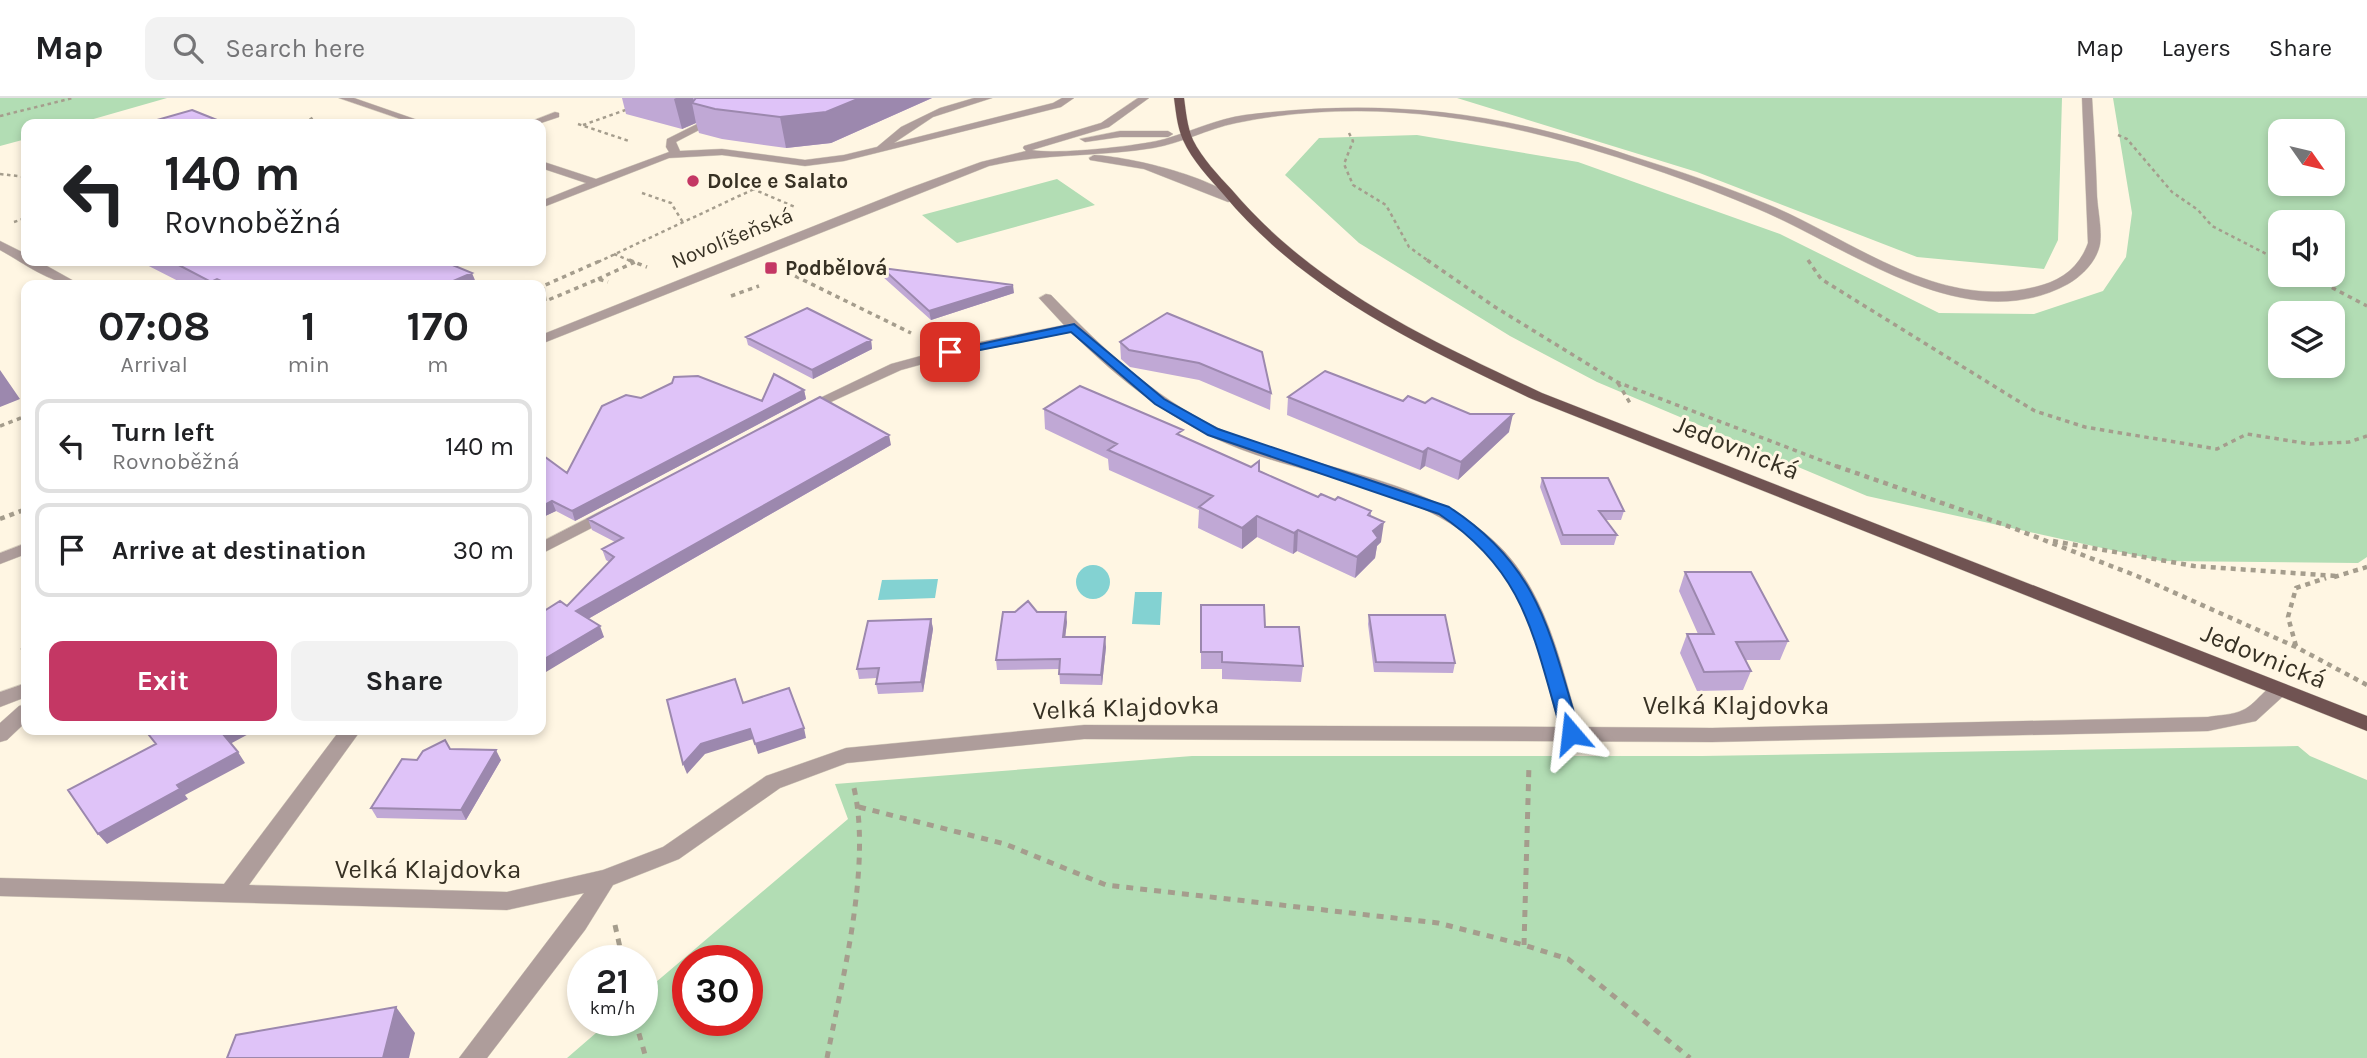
<!DOCTYPE html>
<html lang="en">
<head>
<meta charset="utf-8">
<style>
  body { margin:0; font-family:Karla,sans-serif; background:#f2f2f2; color:#202124; height:100vh; display:flex; flex-direction:column; font-size:26px; white-space:nowrap }
  * { box-sizing:border-box; margin:0 }
  p { font-size:23px; color:#757577 }
  .icon { flex:none; width:38px; height:38px; fill:none; stroke:currentColor; stroke-width:2; stroke-linecap:round; stroke-linejoin:round }
  .map { position:relative; flex:1; overflow:hidden }
  .sheet { position:absolute; left:21px; top:182px; width:525px; height:455px; display:flex; flex-direction:column; background:#fff; border-radius:14px; box-shadow:0 4px 10px #0003 }
  .sheet>* { flex:none }
  .hud { position:absolute; left:21px; top:21px; width:525px; height:147px; border-radius:14px; box-shadow:0 4px 10px #0003; background:#fff; color:#202124; overflow:hidden }
  .needle { width:46px; rotate:124deg }
  .buttons { position:absolute; left:2268px; top:21px; display:grid; gap:14px }
  .buttons a { display:grid; place-items:center; width:77px; height:77px; border-radius:14px; background:#fff; box-shadow:0 4px 10px #0003; font-size:35px }
  .speed { position:absolute; left:567px; top:847px; display:flex; gap:14px; font-size:35px; font-weight:700; text-align:center }
  .speed>* { display:grid; place-content:center; width:91px; height:91px; border-radius:50%; background:#fff; box-shadow:0 4px 10px #0003; line-height:1 }
  .speed small { font-size:18px; font-weight:400 }
  .speed .limit { border:10px solid #d22; background:#fff; color:#111 }
  .pin { position:absolute; display:grid; place-items:center; width:60px; height:60px; color:#fff; margin:-30px; border-radius:14px; box-shadow:0 4px 10px #0006 }
  .me { position:absolute; width:77px; margin:-38px; rotate:343deg; stroke-linejoin:round; filter:drop-shadow(0 0 5px #0008) }
  .turn { display:flex; align-items:center; gap:24px; height:147px; padding:0 28px; font-size:32px }
  .turn .icon { width:91px; height:91px; stroke-width:2.5 }
  .turn b { display:block; font-size:49px; line-height:60px }
  .eta { display:flex; justify-content:space-evenly; align-items:center; height:119px; text-align:center }
  .eta b { font-size:42px; font-weight:700; line-height:49px }
  .action { display:flex; gap:14px; margin-top:auto; padding:14px 28px }
  .action a { flex:1; height:80px; border-radius:14px; background:#c43764; color:#fff; font-size:28px; font-weight:700; line-height:80px; text-align:center }
  .action a+a { background:#f2f2f2; color:#202124 }
  ul { padding:0; list-style:none }
  li { display:flex; align-items:center; gap:21px; height:94px; margin:0 14px 10px; padding:0 14px; border:4px solid #e0e0e0; border-radius:14px }
  li div { flex:1 }
  li b { display:block; font-size:26px }
  li em { font-style:normal }
  header { display:flex; align-items:center; gap:42px; box-sizing:border-box; height:98px; padding:0 35px; background:#fff; border-bottom:2px solid #e0e0e0 }
  header strong { font-size:33px }
  nav { display:flex; gap:38px; margin-inline-start:auto; font-size:24px }
  .search { width:490px; height:63px; background:#f2f2f2; display:flex; align-items:center; gap:18px; box-sizing:border-box; padding:0 24px; border-radius:14px; color:#757577; font-size:26px }
  .map>svg:first-child { display:block }
</style>
</head>
<body>
<header>
<strong>Map</strong>
<div class="search"><svg class="icon" aria-label="search" viewBox="0 0 24 24"><circle cx="10" cy="10" r="6"/><path d="M15 15l6 6"/></svg>Search here</div>
<nav><a>Map</a><a>Layers</a><a>Share</a></nav>
</header>
<div class="map">
<svg width="2367" height="960" viewBox="0 0 2367 960">
  <rect width="100%" height="100%" fill="#fff6e3"/>
  <path fill="#b2ddb4" fill-rule="evenodd" d="M0,0H167L76,26H26V41L0,48Z
    M1457,0H2062L2058,142L2044,171L1917,159L1697,74Z
    M2113,0H2367V459L2358,465L2161,463L1867,398L1597,284L1510,238L1359,145L1285,77L1319,40L1417,37L1578,64L1780,136L1939,215L2034,216L2103,193L2126,159L2132,115ZM2333,33V86H2280V33ZM2333,124V177H2280V124ZM2333,215V268H2280V215Z
    M1057,81L1095,107L957,145L922,117Z
    M2298,648L2310,658L2367,682V960H567L611,922H642V896L848,721L835,686L1192,658H1702ZM688,863H747V922H688Z"/>
  <path fill="#83d2d2" d="M1076 484a17 17 0 1 1 34 0a17 17 0 1 1-34 0Z
    M938,481L935,500L878,502L882,482Z
    M1135,494H1162L1160,527L1132,526Z"/>
  <g fill="none" stroke-linecap="round" stroke-linejoin="round">
    <g stroke="#dbd3c1" stroke-width="1">
      <path id="minor" d="M339,0H354L429,26H415Z
        M992,0L933,19L894,45L1053,5L1062,0H1074L1061,9L844,63L805,68L722,57L669,60L541,110V103L586,85L541,70V63L596,81L669,54L666,49L667,41L697,26L702,29L701,31L676,44L680,53L722,51L805,62L844,57L877,49L901,29L940,10L974,0Z
        M1138,0H1149L1109,29L1032,52C1055,57 1140,48 1165,41C1192,33 1217,21 1245,17C1386,0 1498,13 1631,58C1679,73 1727,89 1774,109C1857,145 1939,212 2035,189C2061,183 2079,170 2088,145L2082,0H2092C2094,33 2096,66 2097,99C2098,114 2102,131 2100,146C2097,163 2082,178 2068,186C1966,242 1849,149 1758,111C1697,85 1633,63 1570,45C1463,14 1346,2 1236,25C1207,31 1182,45 1153,50C1098,59 1043,55 989,68L541,246V237L907,91L981,64L1026,53L1023,50L1024,48L1101,25Z
        M555,14L559,15V19L538,26H524Z
        M1120,33H1168L1173,36L1168,39H1120L1085,44L1080,41Z
        M1094,57C1131,59 1210,78 1238,102L1228,104L1144,71L1090,62L1089,60Z
        M0,143L26,156V163H38L81,187C53,188 24,165 0,152Z
        M1046,196L1051,197C1100,248 1152,298 1216,329C1309,375 1431,374 1505,454C1548,501 1562,570 1579,629L1712,630L2208,619C2219,617 2233,617 2243,612C2259,605 2268,581 2287,587L2290,592L2256,623L2208,633L1712,644L1084,641L847,665L780,690L679,761L613,787L585,832L487,960H459L584,795L507,812L0,798V780L224,786L340,632H361L249,787L507,794L603,772L663,749L766,678L846,650L1084,627L1559,629C1544,574 1532,507 1494,462C1431,391 1324,383 1240,351C1175,326 1120,283 1071,234L952,258L901,272L809,314L804,315L797,311L891,266L950,250L1064,227L1039,200Z
        M609,409L615,410L617,414L615,418L541,456V444Z
        M26,445V456L0,466V455Z
        M26,585V599L0,609V594Z
        M26,606V624L7,642L0,644V625L19,608Z"/>
    </g>
    <g stroke="#dbd3c1" stroke-width="1">
      <path id="major" d="M1174,0H1184C1186,14 1187,28 1193,42C1202,60 1218,77 1232,92C1314,189 1429,242 1542,295L2367,618V633L1532,301C1420,248 1305,194 1224,97C1209,80 1192,62 1183,42C1177,28 1176,14 1174,0Z"/>
    </g>
    <path stroke="#a59d8d" stroke-width="2.5" stroke-dasharray="3.5 3.5" stroke-linecap="butt" d="M0,18L73,0
      M304,26L315,18
      M578,26L629,43
      M583,27L631,10
      M1349,35L1353,43L1344,66L1353,87L1386,107L1409,149L1430,164
      M2118,37L2127,41L2172,94L2198,112L2212,128L2280,163
      M0,76L26,79
      M739,85L795,109
      M642,95L671,105L684,126
      M14,124L26,120
      M614,156L633,164
      M598,164L754,91"/>
    <path stroke="#a59d8d" stroke-width="3.5" stroke-dasharray="4.5 4.5" stroke-linecap="butt" d="M629,162L647,169
      M1427,162L1495,209L1617,284L1841,370
      M1808,162L1821,181L2010,298L2035,313L2085,329L2217,351L2247,336L2310,346L2349,344L2367,338
      M787,174L911,235
      M2308,177L2367,208
      M598,181L635,164
      M731,198L759,188
      M545,203L543,188L602,162
      M541,205L598,181L608,184
      M1618,285L1630,305
      M0,328L26,318"/>
    <path stroke="#a59d8d" stroke-width="4.5" stroke-dasharray="5 5" stroke-linecap="butt" d="M1836,368L2005,427L2137,478L2296,549L2367,587
      M0,421L26,411
      M2053,443L2194,468L2336,478
      M2334,479L2367,469
      M2296,548L2288,519L2296,490L2326,480
      M26,549L23,551L26,554"/>
    <path stroke="#a59d8d" stroke-width="5" stroke-dasharray="7 7" stroke-linecap="butt" d="M859,709L1005,746L1106,787L1438,825L1524,847L1568,861L1690,960
      M615,827L623,863
      M1524,847L1529,666
      M635,922L646,960
      M827,960C842,881 873,764 853,686"/>
    <use href="#minor" fill="#ae9d9b" fill-rule="evenodd"/>
    <use href="#major" fill="#705352" fill-rule="evenodd"/>
  </g>
  <path fill="#c0a8d5" d="M622,0H932L831,45L786,50L722,41L699,35L696,25L682,31L626,16Z
    M139,163H443L477,187H186Z
    M882,170L1014,195L931,222L883,179Z
    M1167,215L1271,295L1270,312L1199,282L1130,269L1121,261L1120,244Z
    M746,239L871,242L872,251L813,281L748,247Z
    M804,292L806,301L575,423L556,413L541,420L567,375L762,303Z
    M1288,299L1403,303L1425,305L1509,334L1458,382L1425,368L1420,372L1287,317Z
    M1044,311L1183,338L1318,399L1335,402L1371,413V418L1381,444L1377,448L1375,460L1355,480L1297,453L1293,456L1257,439L1242,451L1198,430L1199,412L1109,372L1108,361L1045,331Z
    M891,347L588,521L604,539L541,576V515L567,508L609,464L606,462L602,451L615,444L592,432L588,421Z
    M1542,380L1624,413L1621,422H1606L1617,437L1614,447H1561L1540,389Z
    M1685,474L1788,543L1780,562H1746L1751,573L1743,592L1697,593L1680,555L1687,536H1698L1679,493Z
    M1201,507L1265,529L1303,568L1301,584L1222,581V571H1201Z
    M1037,514L1067,524L1065,539L1106,549L1102,587L1060,586L1059,571L997,572L996,562Z
    M1369,517L1455,565L1453,575L1374,574L1368,526Z
    M931,521L933,531L923,594L878,596L876,586L877,580L859,581L857,571Z
    M417,662H501L466,722L377,720L371,710Z"/>
  <path fill="#9c88ae" d="M676,0H693L694,6L692,5L696,25L682,31L674,1Z
    M860,0H932L831,45L786,50L780,19Z
    M325,163H387L336,185L324,166Z
    M472,175L477,187H444Z
    M217,181L220,187H213L211,184Z
    M1013,187L1014,195L931,222L929,213Z
    M871,242L872,251L813,281L812,272Z
    M0,272L20,301L0,309Z
    M804,292L806,301L575,423L572,413Z
    M1513,316L1509,334L1458,382L1461,364Z
    M889,337L891,347L581,525L576,513Z
    M1428,350L1425,368L1420,372L1423,354Z
    M552,403L556,413L541,420V409Z
    M1257,418V439L1242,451V430Z
    M1384,424L1381,444L1377,448L1375,460L1355,480L1357,459L1373,433Z
    M1298,432L1297,453L1293,456L1294,435Z
    M1066,514L1067,524L1064,549L1063,539Z
    M931,521L933,531L923,594L921,584Z
    M600,528L604,539L541,577V563Z
    M1105,539L1106,549L1102,587L1101,577Z
    M804,630L806,640L758,656L755,646Z
    M750,631L753,641L705,656L687,676L683,666L701,646Z
    M231,632H256L230,646L223,636Z
    M496,652L501,662L466,722L461,712Z
    M238,654L245,665L185,697L188,701L107,746L98,736L177,687Z
    M396,909L415,935L409,960H383Z"/>
  <path fill="#dfc3f8" stroke="#9c88ae" stroke-width="2" d="M696,0H860L826,14L780,19L715,11L692,5Z
    M192,12L227,26H143Z
    M171,163H325L324,166H345L353,163H443L472,175L444,187H230L217,181L211,184Z
    M882,170L1013,187L929,213Z
    M807,210L871,242L812,272L746,239Z
    M1167,215L1262,254L1271,295L1199,265L1129,252L1120,244Z
    M1325,273L1403,303L1408,298L1425,305L1432,300L1470,316H1513L1461,364L1428,350L1423,354L1288,299Z
    M774,276L804,292L572,413L552,403L541,409V356L567,375L602,308L626,297L641,300L672,285L674,279L698,278L762,303Z
    M1080,288L1183,332L1177,336L1251,369L1259,363V373L1318,399L1321,396L1335,402L1338,399L1371,413L1368,417L1384,424L1373,433L1378,440L1357,459L1298,432L1294,435L1257,418L1242,430L1199,409L1213,398L1108,352L1117,346L1044,311Z
    M820,299L889,337L576,513L600,528L541,563V515L560,503L567,508L614,459L602,451L623,440L588,421Z
    M1542,380H1608L1624,413H1599L1617,437H1563Z
    M1685,474H1751L1788,543L1736,544L1751,573L1704,574L1687,536H1714Z
    M1028,503L1037,514H1066L1063,539H1105L1101,577L1059,576L1060,561L996,562L1003,514H1015Z
    M1201,507H1264L1265,529H1299L1303,568L1222,564V554H1201Z
    M1369,517H1445L1455,565L1376,564Z
    M931,521L921,584L876,586L879,570L857,571L868,523Z
    M735,581L743,605L789,590L804,630L755,646L750,631L701,646L683,666L667,602Z
    M145,632H231L223,636L238,654L177,687L180,691L98,736L68,692L156,646Z
    M445,642L450,651L496,652L461,712L371,710L402,661L417,662L423,653Z
    M396,909L383,960H227L236,937Z"/>
  <path fill="#1a73e8" stroke="#114b97" stroke-width="2" d="M1074,226L1164,301L1218,331L1449,409C1541,469 1550,537 1580,635L1578,639H1565L1562,635C1533,539 1527,475 1439,416L1208,337L1155,306L1071,234L950,258L943,254Z"/>
  <g fill="#c43764" stroke="#fff6e3" stroke-width="2.5">
    <circle cx="693" cy="83" r="7"/>
    <rect x="764" y="163" width="14" height="14" rx="3.5"/>
  </g>
  <g text-anchor="middle" stroke-width="6" stroke-linejoin="round" paint-order="stroke">
    <g font-size="21" font-weight="bold" fill="#373124" stroke="#fff6e3" text-anchor="start">
      <text x="707" y="90">Dolce e Salato</text>
      <text x="785" y="177">Podbělová</text>
    </g>
    <g font-size="21" fill="#373124" stroke="#fff6e3">
      <text transform="translate(732 140) rotate(-22)" y="7">Novolíšeňská</text>
    </g>
    <g font-size="26" fill="#373124" stroke="#fff6e3">
      <text transform="translate(1737 349) rotate(22)" y="9">Jedovnická</text>
      <text transform="translate(2264 558) rotate(22)" y="9">Jedovnická</text>
      <text x="1736" y="616">Velká Klajdovka</text>
      <text transform="translate(1126 609) rotate(-2)" y="9">Velká Klajdovka</text>
      <text x="428" y="780">Velká Klajdovka</text>
    </g>
  </g>
</svg>
<div class="buttons">
<a><svg class="needle" viewBox="-14 -14 28 28"><path d="M0-13l5 13h-10z" fill="#e53935"/><path d="M0 13l5-13h-10z" fill="#757577"/></svg></a>
<a><svg class="icon" aria-label="sound" viewBox="0 0 24 24"><path d="M4 9h4l5-4v14l-5-4H4zM17 9q2 3 0 6"/></svg></a>
<a><svg class="icon" aria-label="layers" viewBox="0 0 24 24"><path d="M12 4l9 5-9 5-9-5zM3 14l9 5 9-5"/></svg></a>
</div>
<div class="speed"><div>21<small>km/h</small></div><div class="limit">30</div></div>
<div class="pin" style="left:950px;top:254px;background:#d93025"><svg class="icon" aria-label="arrive" viewBox="0 0 24 24"><path d="M6 21V4h12l-3 4 3 4H6"/></svg></div>
<svg class="me" style="left:1571px;top:635px" viewBox="-20 -20 40 40"><path d="M0-17L14 15 0 8-14 15z" fill="#1a73e8" stroke="#fff" stroke-width="4"/></svg>
<div class="hud">
<div class="turn"><svg class="icon" aria-label="left" viewBox="0 0 24 24"><path d="M17 20v-9H6M10 6l-5 5 5 5"/></svg><div><b>140 m</b>Rovnoběžná</div></div>
</div>
<section class="sheet">
<div class="eta">
<div><b>07:08</b><p>Arrival</p></div>
<div><b>1</b><p>min</p></div>
<div><b>170</b><p>m</p></div>
</div>
<ul>
<li><svg class="icon" aria-label="left" viewBox="0 0 24 24"><path d="M17 20v-9H6M10 6l-5 5 5 5"/></svg><div><b>Turn left</b><p>Rovnoběžná</p></div><em>140 m</em></li>
<li><svg class="icon" aria-label="arrive" viewBox="0 0 24 24"><path d="M6 21V4h12l-3 4 3 4H6"/></svg><div><b>Arrive at destination</b></div><em>30 m</em></li>
</ul>
<div class="action"><a>Exit</a><a>Share</a></div>
</section>
</div>
</body>
</html>
